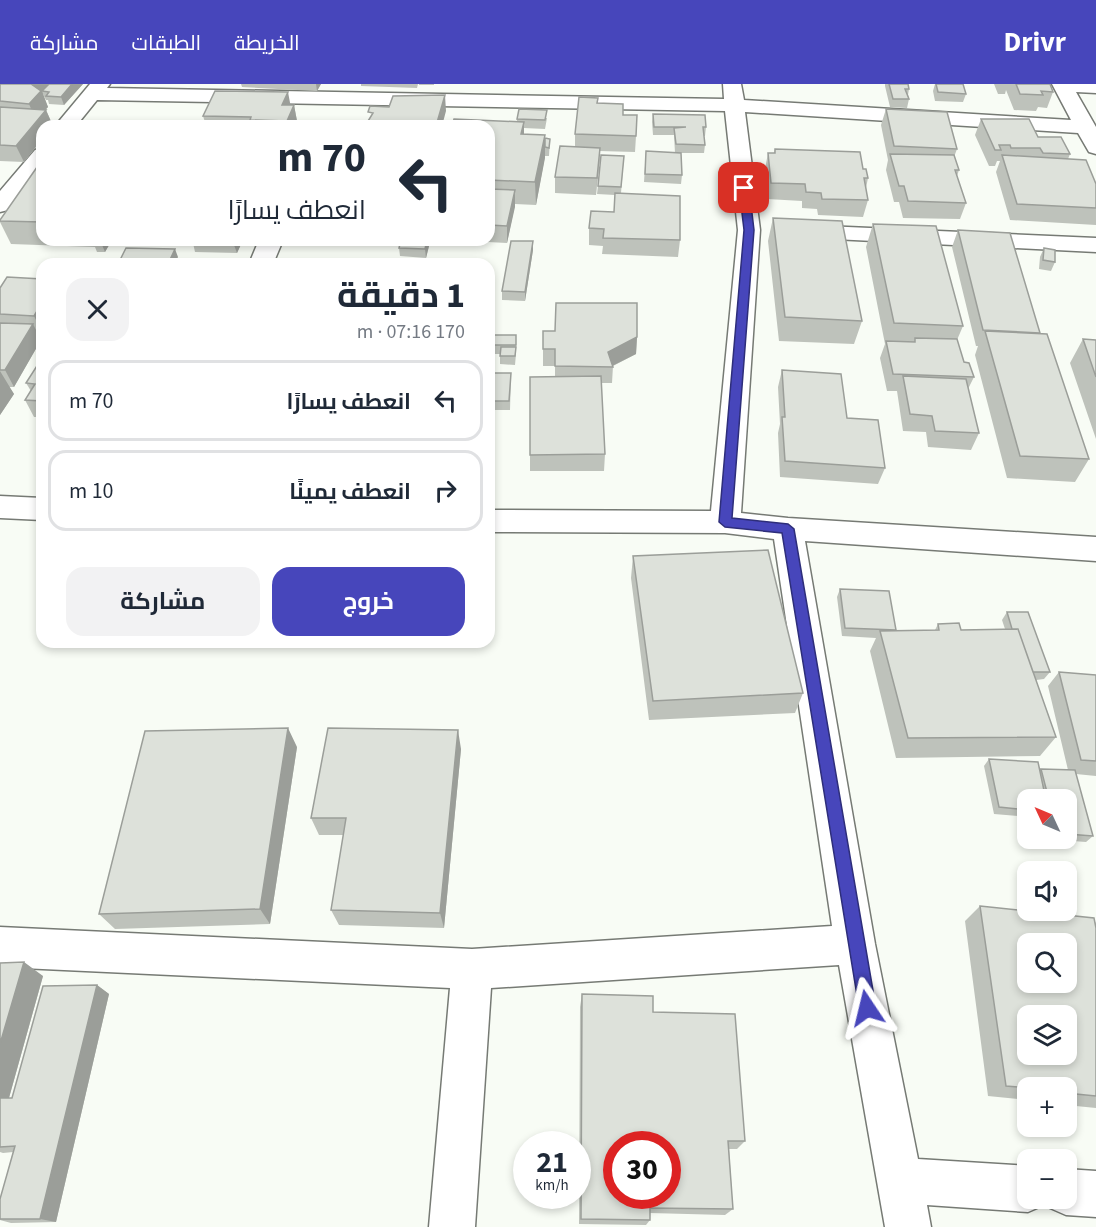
<!DOCTYPE html>
<html lang="ar">
<head>
<meta charset="utf-8">
<style>
  body { margin:0; font-family:"Source Sans 3",Cairo,sans-serif; background:#f2f2f3; color:#1f2937; direction:rtl; height:100vh; display:flex; flex-direction:column; font-size:22px; white-space:nowrap }
  * { box-sizing:border-box; margin:0 }
  p { font-size:20px; color:#747a83 }
  .icon { flex:none; width:33px; height:33px; fill:none; stroke:currentColor; stroke-width:2; stroke-linecap:round; stroke-linejoin:round }
  .map { position:relative; flex:1; overflow:hidden; direction:ltr }
  .drawer { position:absolute; left:36px; top:174px; width:459px; height:390px; display:flex; flex-direction:column; background:#fff; border-radius:18px; box-shadow:0 3px 9px #0003; direction:rtl }
  .drawer>* { flex:none }
  .top-card { position:absolute; left:36px; top:36px; width:459px; height:126px; border-radius:18px; box-shadow:0 3px 9px #0003; direction:rtl; background:#fff; color:#1f2937; overflow:hidden }
  .needle { width:39px; rotate:314deg }
  .fabs { position:absolute; left:1017px; top:705px; display:grid; gap:12px }
  .fabs a { display:grid; place-items:center; width:60px; height:60px; border-radius:12px; background:#fff; box-shadow:0 3px 9px #0003; font-size:30px }
  .speed { position:absolute; left:513px; top:1047px; display:flex; gap:12px; font-size:30px; font-weight:700; text-align:center }
  .speed>* { display:grid; place-content:center; width:78px; height:78px; border-radius:50%; background:#fff; box-shadow:0 3px 9px #0003; line-height:1 }
  .speed small { font-size:15px; font-weight:400 }
  .speed .limit { border:9px solid #d22; background:#fff; color:#111 }
  .pin { position:absolute; display:grid; place-items:center; width:51px; height:51px; color:#fff; margin:-26px; border-radius:12px; box-shadow:0 3px 9px #0006 }
  .me { position:absolute; width:66px; margin:-33px; rotate:350deg; stroke-linejoin:round; filter:drop-shadow(0 0 4px #0008) }
  .turn { display:flex; align-items:center; gap:21px; height:126px; padding:0 30px; font-size:27px }
  .turn .icon { width:78px; height:78px; stroke-width:2.5 }
  .turn b { display:block; font-size:42px; line-height:51px }
  .round { display:grid; place-items:center; flex:none; width:63px; height:63px; border-radius:18px; background:#f2f2f3 }
  .headline { display:flex; align-items:center; justify-content:space-between; height:102px; padding:0 30px }
  h1 { font-size:36px; font-weight:700; line-height:45px }
  .primary-button { display:flex; gap:12px; margin-top:auto; padding:12px 30px }
  .primary-button a { flex:1; height:69px; border-radius:18px; background:#4746bb; color:#fff; font-size:24px; font-weight:700; line-height:69px; text-align:center }
  .primary-button a+a { background:#f2f2f3; color:#1f2937 }
  ul { padding:0; list-style:none }
  li { display:flex; align-items:center; gap:18px; height:81px; margin:0 12px 9px; padding:0 18px; border:3px solid #e0e1e3; border-radius:18px }
  li div { flex:1 }
  li b { display:block; font-size:22px }
  li em { font-style:normal }
  header { display:flex; align-items:center; gap:36px; box-sizing:border-box; height:84px; padding:0 30px; background:#4746bb; color:#fff }
  header strong { font-size:28px }
  nav { display:flex; gap:33px; margin-inline-start:auto; font-size:21px }
  .map>svg:first-child { display:block }
</style>
</head>
<body>
<header>
<strong>Drivr</strong>
<nav><a>الخريطة</a><a>الطبقات</a><a>مشاركة</a></nav>
</header>
<div class="map">
<svg width="1096" height="1143" viewBox="0 0 1096 1143">
  <rect width="100%" height="100%" fill="#f8fcf5"/>
  <g fill="none" stroke-linecap="round" stroke-linejoin="round">
    <g stroke="#767a74" stroke-width="3">
      <path id="street" d="M90,0H110L107,4L724,15L723,0H741L744,16L1071,36L1052,0H1096V9L1076,8L1096,43V70L1089,68L1078,49L745,28L760,146L741,429L788,434L1096,453V477L805,457L875,860L918,1075L1028,1082V1114H1066V1085L1096,1087V1133L1066,1131L1050,1124L1046,1116L1044,1121L1028,1128L927,1121L931,1143H885L839,881L491,904L475,1143H429L450,904L0,883V843L472,865L832,842L774,455L725,449L489,448V426L711,427L738,146L725,27L97,16L76,42H55Z
        M42,64V84L8,126L0,128V107L35,66Z
        M802,141L1096,154V168L794,153L791,148L794,143Z
        M259,156H283L273,180H249Z
        M0,412L42,414V436L0,434Z"/>
    </g>
    <use href="#street" fill="#fff" fill-rule="evenodd"/>
  </g>
  <path fill="#bec2bb" d="M0,0H83L64,21L49,20L48,16H46L43,10V11L48,23L45,26H46L53,42L24,78L0,77Z
    M241,0H321L317,7L242,3Z
    M361,0H418L417,4L361,2Z
    M419,0H434V1H419Z
    M885,0H908L909,5L908,11L909,15L907,24L890,23L885,2Z
    M935,0H963L966,10L963,18L935,17L933,7Z
    M994,0H1050L1053,8L1047,24L1038,23L1036,27L1014,26L1006,6L1005,10H998Z
    M598,19L623,31L636,52L635,68L599,67L596,111L555,109V93L575,63V50Z
    M291,21H294L297,37L295,42H197L205,38L203,32Z
    M886,25L957,65L954,73L959,86L957,92L966,119L960,135L903,134L899,118H894L886,86L888,76L881,41Z
    M653,30L706,43L705,52H704L705,61L704,69H681L682,91L681,100L644,98L646,67L675,69L674,51H653L652,38Z
    M547,34L545,45L524,44V50L545,51V54L550,55L549,72H545L536,121L515,120L507,159L449,156H489V42L517,38V35Z
    M981,35L1038,53L1070,70L1068,75L1096,100V141L1010,136L996,88L1000,77H997L995,82H989L975,51Z
    M775,65L868,94L866,104L868,116L863,133L818,131L817,125L802,124V117L767,115L765,85L768,69H774Z
    M624,72L621,109L680,156L678,173L602,170L603,162L589,161V144L614,128L615,111L597,110L598,102Z
    M42,76V156H112L105,168H97L95,163L11,160L0,138V136Z
    M773,134L862,237L854,260L779,257L768,157Z
    M873,140L963,242L957,256L964,278L974,293L968,305L979,349L971,366L928,363L926,348L903,347L897,307H887L880,274L885,260L866,163Z
    M958,146L1040,249L1039,250L1089,375L1075,398L1007,394L975,271L978,262H976L952,163Z
    M243,156L237,169L195,168L193,159Z
    M401,156H428L429,162L426,174L400,172L399,164Z
    M533,157V166L525,217L502,216V207Z
    M1044,164L1055,178L1051,187L1039,185L1040,173Z
    M42,195V248H37L41,256L14,303H9L14,310L0,331V204Z
    M489,208L493,224L490,251H516V270L515,281L500,280V270H491L489,304Z
    M637,253L636,270L613,282L612,299H601L605,370L604,387H530V371L555,293V282H543V265Z
    M1083,255L1096,256V355L1070,279Z
    M42,274V333H34L25,316L31,307L26,299Z
    M782,286L847,334L885,384L878,400L780,393L778,349L780,340L778,303Z
    M511,289L510,326H489V312Z
    M633,472L803,609L795,629L649,636L631,494Z
    M840,505L896,546H935L938,540L961,546L1005,545L1002,536L1007,528L1050,588L1044,595L1036,596L1056,653L1040,672L896,674L870,567L876,554L842,552L837,513Z
    M1059,588L1096,591V692L1076,690L1093,752L1086,758L1060,756V754H1066V716H1028V733L994,730L984,682L989,675L1039,687L1041,685L1068,686L1048,602Z
    M297,663L270,840L115,845L99,830Z
    M461,665L444,844L339,841L331,826L344,751H319L311,734Z
    M980,822L1095,839L1096,838V1024L1066,1021V1004H1028V1016L988,1012L965,837Z
    M0,879L43,892L9,1014H12L97,901L109,910L56,1138L11,1139L0,1136V1115L13,1068L3,1069L0,1068Z
    M582,910L653,928L745,1057L737,1065H729L733,1125L725,1131L650,1129V1136L646,1141L579,1140L580,923Z"/>
  <path fill="#9b9e99" d="M31,0H57L42,7L48,23L36,36L29,20Z
    M72,0H83L64,21L61,13Z
    M316,0H321L317,7Z
    M288,8L291,24L282,21Z
    M445,11L446,27L442,42H436Z
    M294,21L297,37L295,42H288L287,37Z
    M46,26L53,42H42V55L24,78L16,62Z
    M524,38V61L521,50Z
    M545,51V74L536,121L535,98Z
    M600,64L599,80L596,111L597,94Z
    M515,106V123L507,159V142Z
    M100,156H112L105,168Z
    M236,156H243L237,169L234,161Z
    M427,156H428L429,162L426,174L425,165Z
    M533,157V166L525,217V208Z
    M175,165L178,173L175,180H168Z
    M492,208L493,224L489,259V234Z
    M42,219V248L34,232Z
    M33,240L41,256L14,303L5,286Z
    M637,253L636,270L610,283L608,268Z
    M491,256L492,273L489,304V275Z
    M0,287L14,310L0,331Z
    M288,644L297,663L270,840L260,825Z
    M458,646L461,665L444,844L440,829Z
    M24,878L43,892L0,1046V960Z
    M97,901L109,910L56,1138L40,1135Z"/>
  <path fill="#dde1da" stroke="#9b9e99" stroke-width="1.5" fill-rule="evenodd" d="M0,0H31L41,7L29,20L0,17Z
    M49,0H72L61,13L46,12L49,8L42,7Z
    M889,0H908L909,5H905L909,15H893Z
    M936,0H963L966,10L938,8Z
    M1016,0H1050L1053,8L1041,7L1043,11L1020,10Z
    M215,7L288,8L282,21H294L287,37L250,36L251,33L203,32Z
    M445,11L436,42H365L373,29L368,28L370,22L389,23L393,12Z
    M579,13L598,14L597,19L623,20V31H637L636,52L575,50Z
    M0,23L46,26L16,62L0,61Z
    M519,25L547,26L545,36L517,35Z
    M886,25L947,28L957,65L894,62Z
    M653,30L705,31L706,43H703L705,61L676,60L674,44L686,43H654Z
    M454,35L524,38L521,50L545,51L535,98L489,96V42H452Z
    M981,35H1029L1038,53H1061L1070,70L1043,69L1040,64H1011L1010,61H999L1001,66H995Z
    M199,38L234,39L232,42H197Z
    M545,54L550,55L549,64L545,63Z
    M560,62L600,64L597,94L555,93Z
    M775,65L860,68L863,85H866L868,94H864L868,116L822,115L821,109L806,108L805,100L771,99L768,69H775Z
    M646,67L681,69L682,91L645,90Z
    M890,70L954,71L959,86H955L966,119L908,117L904,102H899Z
    M601,71L624,72L621,103L598,102Z
    M1002,71L1086,76L1096,100V124L1017,120Z
    M42,76V138L0,137V136Z
    M489,105L515,106L507,142L489,141Z
    M615,109L680,112V156L603,154L604,145L589,144L591,127L614,128Z
    M773,134L842,137L862,237L785,233Z
    M873,140L936,142L963,242L894,239Z
    M958,146L1010,149L1040,249L983,246Z
    M194,156H236L234,161L193,159Z
    M401,156H427L425,165L399,164Z
    M511,157H533L525,208L502,207Z
    M126,164L175,165L168,180H118Z
    M1044,164L1055,166V178L1043,176Z
    M7,193L42,195V219L34,232L0,230V204Z
    M489,208H492L489,234Z
    M556,219H637V253L608,268L613,283L555,282V265H543V247H555Z
    M0,239L33,240L5,286H0Z
    M985,247L1047,250L1089,375L1020,372Z
    M489,251H516V261H491V256H489Z
    M915,254L957,255L964,278L969,279L974,293L893,290L886,257L915,258Z
    M1083,255L1096,256V293Z
    M489,256H491L489,275Z
    M501,263H516L515,272H500Z
    M42,274V317L25,316L35,300L26,299Z
    M782,286L841,290L847,334L878,336L885,384L785,377L782,333H785Z
    M491,289H511L509,317H489Z
    M601,292L605,370L530,371V293Z
    M903,292L966,295L979,349L935,347L932,332L910,330Z
    M768,466L803,609L653,617L633,472Z
    M840,505L889,507L896,546L845,544Z
    M1007,528H1028L1050,588H1033L1018,545H1012Z
    M959,539L961,546L1018,545L1056,653L908,654L880,547L939,546L938,540Z
    M1059,588L1096,591V677L1081,676Z
    M288,644L260,825L99,830L145,647Z
    M328,644L458,646L440,829L331,826L346,734H311Z
    M989,675L1038,678L1046,716H1028V726L999,723Z
    M1041,685L1075,686L1093,752L1067,750L1066,716H1049Z
    M980,822L1094,834L1096,844V1012L1066,1009V1004H1028L1006,1002ZM1028,860H1066V898H1028ZM1028,932H1066V970H1028Z
    M24,878L0,960V879Z
    M97,901L40,1135H0V1115L15,1062L0,1063V1014H12L43,902Z
    M582,910L653,912V928L735,930L745,1057H728L733,1125L650,1124V1136L581,1135ZM616,1060H668V1112H616Z"/>
  <path fill="#4746bb" stroke="#2e2e7a" stroke-width="1.5" d="M744,101L749,104L754,146L732,434L788,440L794,445L876,924L873,930L867,933L861,930L859,924L782,449L725,443L719,438L744,146L739,104Z"/>
</svg>
<div class="fabs">
<a><svg class="needle" viewBox="-14 -14 28 28"><path d="M0-13l5 13h-10z" fill="#e53935"/><path d="M0 13l5-13h-10z" fill="#747a83"/></svg></a>
<a><svg class="icon" aria-label="sound" viewBox="0 0 24 24"><path d="M4 9h4l5-4v14l-5-4H4zM17 9q2 3 0 6"/></svg></a>
<a><svg class="icon" aria-label="search" viewBox="0 0 24 24"><circle cx="10" cy="10" r="6"/><path d="M15 15l6 6"/></svg></a>
<a><svg class="icon" aria-label="layers" viewBox="0 0 24 24"><path d="M12 4l9 5-9 5-9-5zM3 14l9 5 9-5"/></svg></a>
<a>+</a>
<a>−</a>
</div>
<div class="speed"><div>21<small>km/h</small></div><div class="limit">30</div></div>
<div class="pin" style="left:744px;top:104px;background:#d93025"><svg class="icon" aria-label="arrive" viewBox="0 0 24 24"><path d="M6 21V4h12l-3 4 3 4H6"/></svg></div>
<svg class="me" style="left:867px;top:924px" viewBox="-20 -20 40 40"><path d="M0-17L14 15 0 8-14 15z" fill="#4746bb" stroke="#fff" stroke-width="4"/></svg>
<div class="top-card">
<div class="turn"><svg class="icon" aria-label="left" viewBox="0 0 24 24"><path d="M17 20v-9H6M10 6l-5 5 5 5"/></svg><div><b>70 m</b>انعطف يسارًا</div></div>
</div>
<section class="drawer">
<div class="headline"><div><h1>1 دقيقة</h1><p>170 m · 07:16</p></div><a class="round"><svg class="icon" aria-label="close" viewBox="0 0 24 24"><path d="M6 6l12 12M18 6L6 18"/></svg></a></div>
<ul>
<li><svg class="icon" aria-label="left" viewBox="0 0 24 24"><path d="M17 20v-9H6M10 6l-5 5 5 5"/></svg><div><b>انعطف يسارًا</b></div><em>70 m</em></li>
<li><svg class="icon" aria-label="right" viewBox="0 0 24 24"><path d="M7 20v-9h11M14 6l5 5-5 5"/></svg><div><b>انعطف يمينًا</b></div><em>10 m</em></li>
</ul>
<div class="primary-button"><a>خروج</a><a>مشاركة</a></div>
</section>
</div>
</body>
</html>
